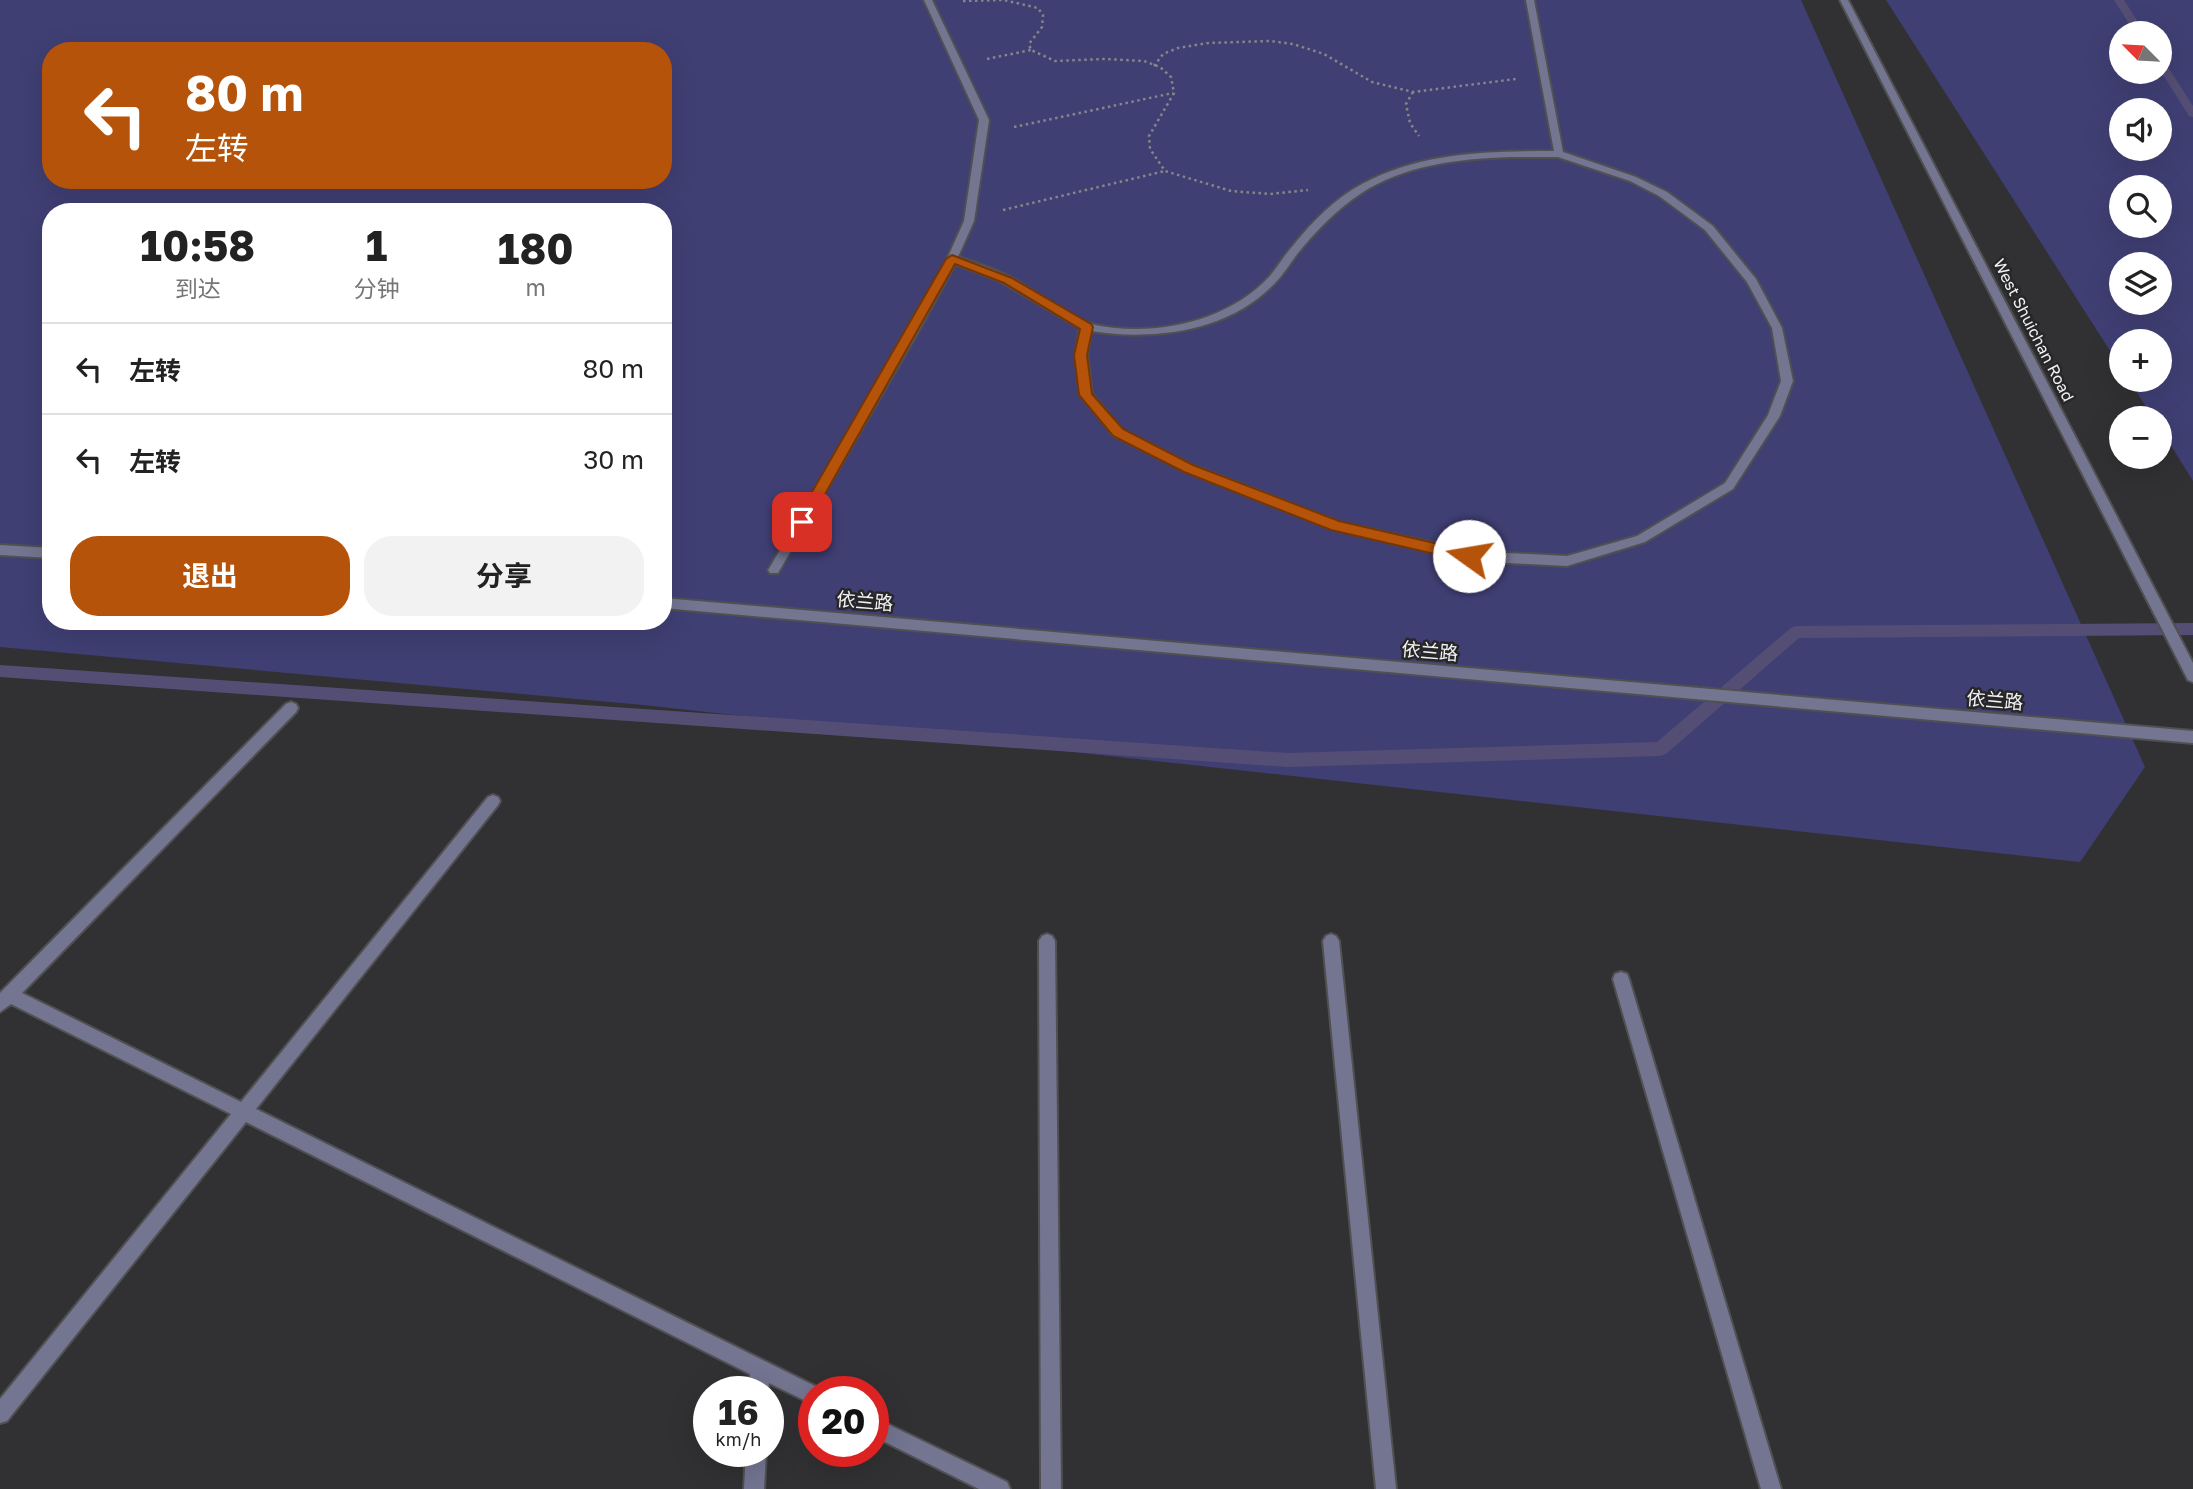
<!DOCTYPE html>
<html lang="zh">
<head>
<meta charset="utf-8">
<style>
  body { margin:0; font-family:"Golos Text","Noto Sans SC",sans-serif; background:#f2f2f2; color:#222; height:100vh; display:flex; flex-direction:column; font-size:26px; white-space:nowrap }
  * { box-sizing:border-box; margin:0 }
  p { font-size:23px; color:#767676 }
  .icon { flex:none; width:38px; height:38px; fill:none; stroke:currentColor; stroke-width:2; stroke-linecap:round; stroke-linejoin:round }
  .map { position:relative; flex:1; overflow:hidden }
  .sheet { position:absolute; left:42px; top:203px; width:630px; height:427px; display:flex; flex-direction:column; background:#fff; border-radius:28px; box-shadow:0 7px 28px #0002 }
  .sheet>* { flex:none }
  .top-card { position:absolute; left:42px; top:42px; width:630px; height:147px; border-radius:28px; box-shadow:0 7px 28px #0002; background:#b45309; color:#fff; overflow:hidden }
  .needle { width:46px; rotate:294deg }
  .fabs { position:absolute; left:2109px; top:21px; display:grid; gap:14px }
  .fabs a { display:grid; place-items:center; width:63px; height:63px; border-radius:50%; background:#fff; box-shadow:0 7px 28px #0002; font-size:35px }
  .speed { position:absolute; left:693px; top:1376px; display:flex; gap:14px; font-size:35px; font-weight:700; text-align:center }
  .speed>* { display:grid; place-content:center; width:91px; height:91px; border-radius:50%; background:#fff; box-shadow:0 7px 28px #0002; line-height:1 }
  .speed small { font-size:18px; font-weight:400 }
  .speed .limit { border:10px solid #d22; background:#fff; color:#111 }
  .pin { position:absolute; display:grid; place-items:center; width:60px; height:60px; color:#fff; margin:-30px; border-radius:14px; box-shadow:0 4px 10px #0006 }
  .me { position:absolute; width:77px; margin:-38px; rotate:283deg; stroke-linejoin:round; filter:drop-shadow(0 0 5px #0008) }
  .turn { display:flex; align-items:center; gap:24px; height:147px; padding:0 28px; font-size:32px }
  .turn .icon { width:91px; height:91px; stroke-width:2.5 }
  .turn b { display:block; font-size:49px; line-height:60px }
  .eta { display:flex; justify-content:space-evenly; align-items:center; height:119px; text-align:center }
  .eta b { font-size:42px; font-weight:700; line-height:49px }
  .primary-button { display:flex; gap:14px; margin-top:auto; padding:14px 28px }
  .primary-button a { flex:1; height:80px; border-radius:28px; background:#b45309; color:#fff; font-size:28px; font-weight:700; line-height:80px; text-align:center }
  .primary-button a+a { background:#f2f2f2; color:#222 }
  ul { padding:0; list-style:none }
  li { display:flex; align-items:center; gap:21px; height:91px; padding:0 28px; border-top:2px solid #e0e0e0 }
  li div { flex:1 }
  li b { display:block; font-size:26px }
  li em { font-style:normal }
  .map>svg:first-child { display:block }
</style>
</head>
<body>
<div class="map">
<svg width="2193" height="1489" viewBox="0 0 2193 1489">
  <rect width="100%" height="100%" fill="#313133"/>
  <path fill="#403f74" fill-rule="evenodd" d="M0,0H1801L2145,767L2080,862L643,705L0,647ZM51,51H663V180H51ZM51,212H663V621H51Z
    M1886,0H2193V481L2160,428V418H2153L2129,380H2160V341H2121V368ZM2121,33H2160V72H2121ZM2121,110H2160V149H2121ZM2121,187H2160V226H2121ZM2121,264H2160V303H2121Z"/>
  <g fill="none" stroke-linecap="round" stroke-linejoin="round">
    <path fill="#554e74" fill-rule="evenodd" d="M2114,0H2124L2145,33H2135Z
      M2160,60L2164,61L2193,106V117L2189,116L2160,70Z
      M2193,623V635L1799,638L1666,754L1660,756L1288,767L0,677V665L1288,753L1657,742L1791,628L1796,626Z"/>
    <g stroke="#505052" stroke-width="4">
      <path id="service" d="M924,0H932L989,120L974,221L958,257C978,264 999,270 1017,281C1040,294 1064,317 1091,324C1150,338 1226,323 1269,277C1277,268 1283,257 1291,248C1311,223 1334,199 1362,184C1421,152 1488,151 1554,151L1526,0H1534L1563,152L1636,177L1667,192L1713,226L1756,279L1782,328L1793,381L1780,416L1733,489L1645,542L1567,566L1469,561L1332,529L1184,471L1114,436L1080,395L1075,355L1080,328L1000,281L955,264L918,332L778,573H770L768,570L770,567L908,332L947,259L964,221L979,120ZM1509,157H1558L1630,181L1659,196L1705,230L1747,282L1772,328L1781,381L1768,415L1725,483L1637,536L1567,556L1469,551L1338,522L1192,465L1122,430L1092,394L1087,355L1091,331C1154,341 1229,332 1275,283C1284,274 1290,263 1298,253C1316,231 1336,210 1360,194C1404,165 1457,159 1509,157Z
        M291,702L296,704L298,708L296,712L22,993L241,1102L488,797L493,795L498,797L500,801L498,805L256,1109L821,1389V1391H814V1405L769,1383L768,1391H750V1374L246,1122L7,1421L0,1423V1399L231,1114L11,1004L0,1012V993L286,704Z
        M1047,934L1052,936L1055,941L1061,1489H1041L1039,941L1042,936Z
        M1331,934L1336,936L1339,941L1396,1489H1376L1323,941L1326,936Z
        M1621,972L1627,974L1629,979L1781,1489H1761L1613,979L1615,974Z
        M873,1417L1007,1482L1010,1489H979L873,1436Z
        M746,1451H766L764,1489H744Z"/>
    </g>
    <g stroke="#505052" stroke-width="4">
      <path id="tertiary" d="M1840,0H1848L2193,663V682L2188,680Z
        M0,545L51,548V558L0,555Z
        M663,598L2193,731V743L663,608Z"/>
    </g>
    <path stroke="#868688" stroke-width="2.5" stroke-dasharray="2.5 3.5" stroke-linecap="butt" d="M963,1L1004,0L1038,8L1043,15L1042,27L1029,44L1031,50L1055,61L1105,59L1144,61L1160,67L1171,77L1174,93L1149,136L1150,149L1165,171L1231,191L1270,194L1308,190
      M987,59L1031,50
      M1154,66L1163,54L1178,48L1208,43L1270,41L1293,44L1324,54L1372,82L1413,92L1516,79
      M1413,92L1406,104L1410,123L1419,136
      M1014,127L1173,93
      M1003,210L1165,171"/>
    <use href="#service" fill="#737591" fill-rule="evenodd"/>
    <use href="#tertiary" fill="#737591" fill-rule="evenodd"/>
  </g>
  <path fill="#b45309" stroke="#753606" stroke-width="2" d="M952,255L1012,278L1091,324L1093,327L1087,355L1092,394L1123,429L1193,465L1339,521L1469,551L1476,556L1474,560L1469,562L1331,530L1184,472L1113,436L1079,395L1074,355L1080,329L1004,283L955,264L807,526H797V518L946,259Z"/>
  <g text-anchor="middle" stroke-width="5" stroke-linejoin="round" paint-order="stroke">
    <g font-size="16" fill="#f2f2f3" stroke="#272729">
      <text transform="translate(2034 330) rotate(63)" y="6">West Shuichan Road</text>
    </g>
    <g font-size="19" fill="#f2f2f3" stroke="#272729">
      <text transform="translate(865 601) rotate(5)" y="7">依兰路</text>
      <text transform="translate(1430 651) rotate(5)" y="7">依兰路</text>
      <text transform="translate(1995 700) rotate(5)" y="7">依兰路</text>
    </g>
  </g>
</svg>
<div class="fabs">
<a><svg class="needle" viewBox="-14 -14 28 28"><path d="M0-13l5 13h-10z" fill="#e53935"/><path d="M0 13l5-13h-10z" fill="#767676"/></svg></a>
<a><svg class="icon" aria-label="sound" viewBox="0 0 24 24"><path d="M4 9h4l5-4v14l-5-4H4zM17 9q2 3 0 6"/></svg></a>
<a><svg class="icon" aria-label="search" viewBox="0 0 24 24"><circle cx="10" cy="10" r="6"/><path d="M15 15l6 6"/></svg></a>
<a><svg class="icon" aria-label="layers" viewBox="0 0 24 24"><path d="M12 4l9 5-9 5-9-5zM3 14l9 5 9-5"/></svg></a>
<a>+</a>
<a>−</a>
</div>
<div class="speed"><div>16<small>km/h</small></div><div class="limit">20</div></div>
<div class="pin" style="left:802px;top:522px;background:#d93025"><svg class="icon" aria-label="arrive" viewBox="0 0 24 24"><path d="M6 21V4h12l-3 4 3 4H6"/></svg></div>
<svg class="me" style="left:1469px;top:556px" viewBox="-20 -20 40 40"><circle r="19" fill="#fff"/><path d="M0-13L10 11 0 6-10 11z" fill="#b45309"/></svg>
<div class="top-card">
<div class="turn"><svg class="icon" aria-label="left" viewBox="0 0 24 24"><path d="M17 20v-9H6M10 6l-5 5 5 5"/></svg><div><b>80 m</b>左转</div></div>
</div>
<section class="sheet">
<div class="eta">
<div><b>10:58</b><p>到达</p></div>
<div><b>1</b><p>分钟</p></div>
<div><b>180</b><p>m</p></div>
</div>
<ul>
<li><svg class="icon" aria-label="left" viewBox="0 0 24 24"><path d="M17 20v-9H6M10 6l-5 5 5 5"/></svg><div><b>左转</b></div><em>80 m</em></li>
<li><svg class="icon" aria-label="left" viewBox="0 0 24 24"><path d="M17 20v-9H6M10 6l-5 5 5 5"/></svg><div><b>左转</b></div><em>30 m</em></li>
</ul>
<div class="primary-button"><a>退出</a><a>分享</a></div>
</section>
</div>
</body>
</html>
